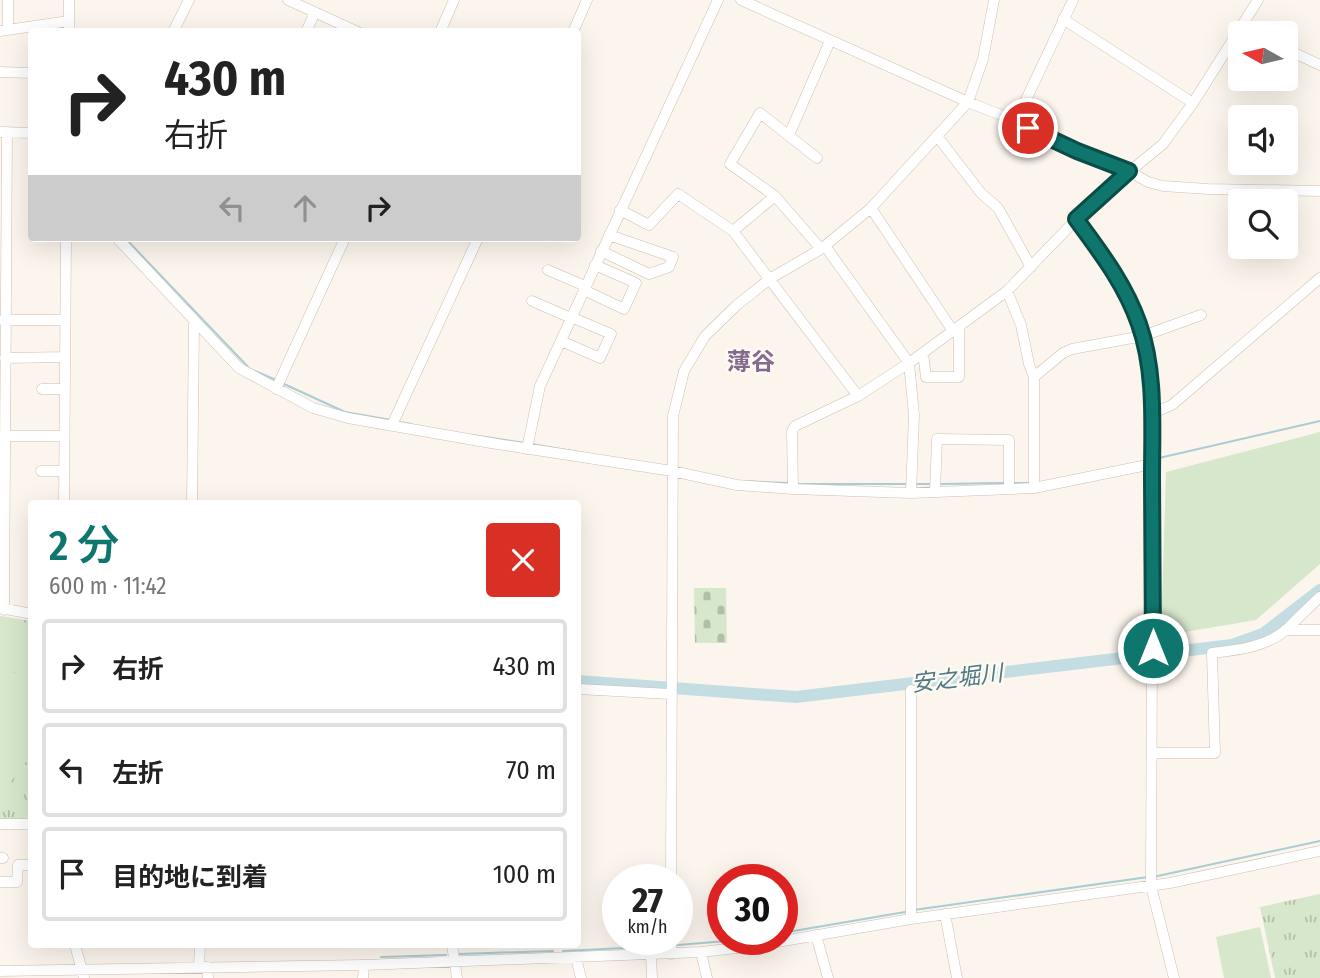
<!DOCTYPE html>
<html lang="ja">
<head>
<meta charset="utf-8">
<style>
  body { margin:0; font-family:"Fira Sans Condensed","Noto Sans JP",sans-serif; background:#f6f6f6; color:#222; height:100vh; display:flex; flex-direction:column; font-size:26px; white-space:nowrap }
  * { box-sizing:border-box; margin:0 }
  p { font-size:23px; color:#767676 }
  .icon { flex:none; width:38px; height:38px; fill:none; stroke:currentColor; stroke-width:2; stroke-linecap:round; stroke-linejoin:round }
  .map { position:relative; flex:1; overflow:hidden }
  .details { position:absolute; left:28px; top:500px; width:553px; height:448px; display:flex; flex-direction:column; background:#fff; border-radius:7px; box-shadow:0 7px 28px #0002 }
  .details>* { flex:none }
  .hud { position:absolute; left:28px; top:28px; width:553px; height:214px; border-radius:7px; box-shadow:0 7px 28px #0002; background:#fff; color:#222; overflow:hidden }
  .needle { width:46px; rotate:278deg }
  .tools { position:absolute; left:1228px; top:21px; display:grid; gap:14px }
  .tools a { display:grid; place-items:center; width:70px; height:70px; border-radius:7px; background:#fff; box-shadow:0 7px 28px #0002; font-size:35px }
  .speed { position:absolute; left:602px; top:864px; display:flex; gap:14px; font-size:35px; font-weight:700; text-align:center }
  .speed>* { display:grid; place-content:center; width:91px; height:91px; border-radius:50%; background:#fff; box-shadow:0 7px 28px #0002; line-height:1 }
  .speed small { font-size:18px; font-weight:400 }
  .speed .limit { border:10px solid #d22; background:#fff; color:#111 }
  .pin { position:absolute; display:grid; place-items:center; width:60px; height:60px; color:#fff; margin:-30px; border:4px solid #fff; border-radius:50%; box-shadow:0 2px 7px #0007 }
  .me { position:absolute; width:77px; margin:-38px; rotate:0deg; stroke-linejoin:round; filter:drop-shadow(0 0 5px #0008) }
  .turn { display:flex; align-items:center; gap:24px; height:147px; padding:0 21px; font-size:32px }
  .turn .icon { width:91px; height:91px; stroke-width:2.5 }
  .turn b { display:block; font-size:49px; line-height:60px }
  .lanes { display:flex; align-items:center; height:66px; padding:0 21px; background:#0003; justify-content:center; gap:35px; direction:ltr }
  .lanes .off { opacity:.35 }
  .round { display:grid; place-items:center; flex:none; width:74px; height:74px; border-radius:7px; background:#f6f6f6 }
  .overview { display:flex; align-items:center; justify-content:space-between; height:119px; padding:0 21px }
  h1 { font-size:42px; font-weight:600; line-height:52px; color:#0f766e }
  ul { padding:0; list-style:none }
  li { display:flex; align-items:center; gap:21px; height:94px; margin:0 14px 10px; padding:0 7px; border:4px solid #e0e0e0; border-radius:7px }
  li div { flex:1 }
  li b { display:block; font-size:26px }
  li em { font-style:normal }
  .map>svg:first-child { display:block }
</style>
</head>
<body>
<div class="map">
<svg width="1320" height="978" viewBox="0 0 1320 978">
  <defs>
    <pattern id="grass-tufts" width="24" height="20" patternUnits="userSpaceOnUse" patternTransform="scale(1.75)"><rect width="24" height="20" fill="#d7e7cc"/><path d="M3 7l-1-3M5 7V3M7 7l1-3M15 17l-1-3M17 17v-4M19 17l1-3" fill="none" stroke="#b3bea8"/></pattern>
    <pattern id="cemetery-stones" width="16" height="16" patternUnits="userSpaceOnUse" patternTransform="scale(1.75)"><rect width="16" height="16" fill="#d7e7cc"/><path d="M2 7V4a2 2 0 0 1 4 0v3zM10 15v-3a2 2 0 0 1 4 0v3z" fill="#b3bea8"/></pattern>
  </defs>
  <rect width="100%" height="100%" fill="#fbf5ed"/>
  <path fill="url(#grass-tufts)" d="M0,616L31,621V820H0Z
    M1320,894V978H1275L1260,907Z"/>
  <path fill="url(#cemetery-stones)" d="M694,588H726L727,643H695Z"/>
  <path fill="#d7e7cc" d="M1320,432V564L1256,620L1161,636L1166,472Z
    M0,617L31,624V666L12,663L14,646L0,643Z
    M0,663C11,670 22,677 28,688C33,696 32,706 32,715C32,755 31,764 0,791Z
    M1260,927L1271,978H1224L1216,937Z"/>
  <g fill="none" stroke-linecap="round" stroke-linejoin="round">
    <path stroke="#aaccd3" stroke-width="2" d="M125,238L250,369L276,380
      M284,384L345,412L391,420
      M400,422L411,424
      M472,435L525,443
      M531,444L584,453
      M1159,458L1320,421
      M741,481L788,483
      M1014,483H1030
      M797,484H907
      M916,484H932
      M941,484L1005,483
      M1153,877L1320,841
      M914,910L1148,877
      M782,933L905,912
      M678,945L738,940
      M563,951L665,946
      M459,954L553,951
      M381,957L446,955"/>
    <path stroke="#c3dde2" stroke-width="12" d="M578,681L796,697L1232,645L1263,634L1320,590"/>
    <g stroke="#ccbeb3" stroke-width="11">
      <path id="minor" d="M288,0L358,32
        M741,0L968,102L1016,121L1077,151L1129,171L1148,182L1163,186L1208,189L1320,191
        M1063,19L1193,103
        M1240,27L1253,33
        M8,30V0
        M0,31L69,21
        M69,32V0
        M173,32L189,0
        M306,32L315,12
        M440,32L454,0
        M573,32L587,0
        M1286,49L1320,65
        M0,72L32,73
        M1016,121L1073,0
        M1,132L32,133
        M789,135L830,41
        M937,136L981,193L998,208L1031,267
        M817,158L760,113L730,164L775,196L821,249
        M871,208L953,331
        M620,210L649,225L678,194L733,231L858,396
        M1076,219C1089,237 1104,254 1115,272C1142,317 1148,363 1153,413L1151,886L1174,978
        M733,231L775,196
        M117,238L239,368L313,408L348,418L491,443L672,471L737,485L793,489L911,493L1034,488L1152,464
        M825,246L909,363L914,415L911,493
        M601,251L649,274L669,267L673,257L609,235
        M548,270L585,286
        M584,290L624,309L636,283L595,265
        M1007,291L1021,325L1029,364L1034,377V488
        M532,301L571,318
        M2,320H65
        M561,341L600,358L611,334L571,317
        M923,353L926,377H959V326
        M5,358L65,357
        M1034,377L1063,353L1072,349L1143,336L1201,315
        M42,389H65
        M276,389L345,238
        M1153,413L1172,405L1320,278
        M392,425L478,238
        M1,436H64
        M527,449L540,386L718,0
        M41,471H64
        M793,489L792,431L795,426L858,396L909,363L1007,291L1095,200L1163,144L1193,103L1258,0
        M935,492L937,439L1009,440V489
        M64,504L66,238
        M192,504L194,323
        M0,608L32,614
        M4,610L7,132
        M1285,630H1320
        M578,689L670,694
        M1153,753H1215L1212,653C1238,650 1267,647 1287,629C1298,618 1309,607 1320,597
        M0,824H32
        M0,858H3
        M671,880L673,416L684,371L705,336L737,305L771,278L821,249L871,208L968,102L983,59L994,0
        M0,882H17L18,865H32
        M945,914L957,978
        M911,919V690
        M816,935L828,978
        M671,940V954
        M75,945L84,978
        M452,945L457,978
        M701,952L707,978
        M651,955L652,978
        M576,958L581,978
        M199,967L200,945
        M207,967L208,978
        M0,971L364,965L701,952L754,946L911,919L1170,883L1320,851
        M363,978L364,965"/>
    </g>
    <use href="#minor" stroke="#fff" stroke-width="10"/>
  </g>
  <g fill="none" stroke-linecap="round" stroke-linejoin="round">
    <g stroke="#0a4d48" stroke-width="18">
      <path id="route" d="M1028,128L1077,151L1129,171L1076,219C1101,253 1125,284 1139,324C1156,372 1152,426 1152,477C1152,534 1153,591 1153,648"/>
    </g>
    <use href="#route" stroke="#0f766e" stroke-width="12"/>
  </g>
  <g text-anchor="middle" stroke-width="5" stroke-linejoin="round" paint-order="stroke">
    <g font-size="23" font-style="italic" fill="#4e7a83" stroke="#fdf9f3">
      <text transform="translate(957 678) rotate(-7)" y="8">安之堀川</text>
    </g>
    <g font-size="24" font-weight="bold" fill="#836a8e" stroke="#fdf9f3">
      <text x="751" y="370">薄谷</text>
    </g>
  </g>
</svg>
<div class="tools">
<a><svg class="needle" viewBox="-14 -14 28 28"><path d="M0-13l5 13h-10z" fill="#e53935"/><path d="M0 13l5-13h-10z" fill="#767676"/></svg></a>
<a><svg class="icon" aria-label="sound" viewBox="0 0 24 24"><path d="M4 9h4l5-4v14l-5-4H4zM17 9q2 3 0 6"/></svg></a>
<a><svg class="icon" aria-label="search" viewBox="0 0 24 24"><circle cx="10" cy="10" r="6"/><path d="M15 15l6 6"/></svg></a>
</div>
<div class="speed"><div>27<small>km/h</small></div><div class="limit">30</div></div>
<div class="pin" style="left:1028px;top:128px;background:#d93025"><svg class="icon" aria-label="arrive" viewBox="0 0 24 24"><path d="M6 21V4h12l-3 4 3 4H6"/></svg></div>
<svg class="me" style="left:1153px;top:648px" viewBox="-20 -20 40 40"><circle r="17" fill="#0f766e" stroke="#fff" stroke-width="3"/><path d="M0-11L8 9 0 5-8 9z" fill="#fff"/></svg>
<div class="hud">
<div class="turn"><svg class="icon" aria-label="right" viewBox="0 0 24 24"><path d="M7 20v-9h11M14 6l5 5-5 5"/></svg><div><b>430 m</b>右折</div></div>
<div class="lanes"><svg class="icon off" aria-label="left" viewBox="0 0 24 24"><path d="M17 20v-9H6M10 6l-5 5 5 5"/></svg><svg class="icon off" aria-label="ahead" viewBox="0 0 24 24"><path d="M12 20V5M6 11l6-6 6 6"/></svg><svg class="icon" aria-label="right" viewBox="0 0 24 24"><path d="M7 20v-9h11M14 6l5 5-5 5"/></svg></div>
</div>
<section class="details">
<div class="overview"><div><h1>2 分</h1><p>600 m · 11:42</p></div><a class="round" style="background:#d93025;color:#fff"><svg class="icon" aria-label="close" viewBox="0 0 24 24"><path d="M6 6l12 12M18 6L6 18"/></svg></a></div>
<ul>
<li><svg class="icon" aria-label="right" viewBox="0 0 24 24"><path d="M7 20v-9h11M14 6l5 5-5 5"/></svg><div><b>右折</b></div><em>430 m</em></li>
<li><svg class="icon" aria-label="left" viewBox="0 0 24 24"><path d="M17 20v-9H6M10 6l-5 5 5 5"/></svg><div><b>左折</b></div><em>70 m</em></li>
<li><svg class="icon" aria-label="arrive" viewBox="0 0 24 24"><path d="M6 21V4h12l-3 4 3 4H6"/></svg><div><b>目的地に到着</b></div><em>100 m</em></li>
</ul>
</section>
</div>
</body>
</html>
